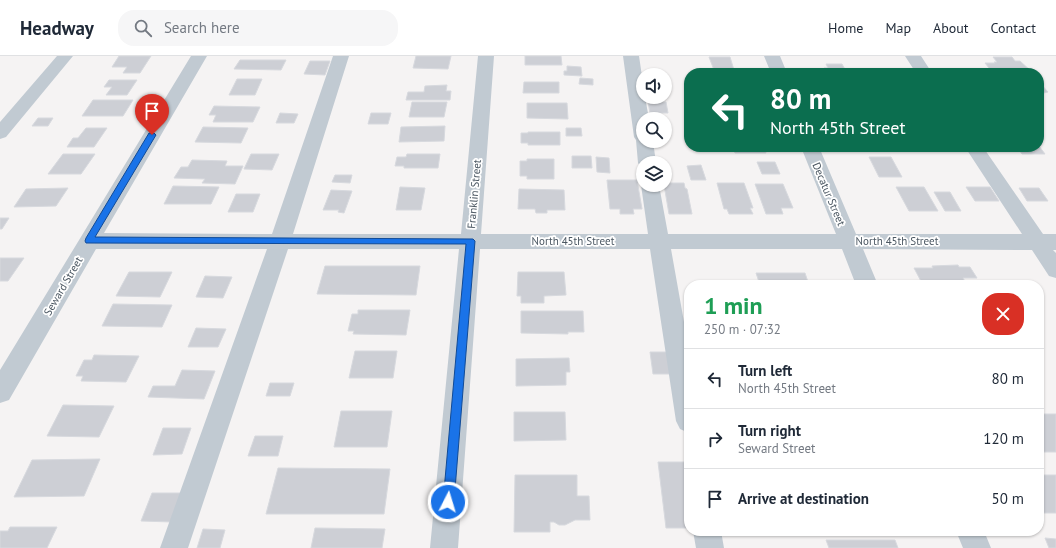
<!DOCTYPE html>
<html lang="en">
<head>
<meta charset="utf-8">
<style>
  body { margin:0; font-family:"PT Sans",sans-serif; background:#f6f6f7; color:#1f2937; height:100vh; display:flex; flex-direction:column; font-size:15px; white-space:nowrap }
  * { box-sizing:border-box; margin:0 }
  p { font-size:13px; color:#747a83 }
  .icon { flex:none; width:22px; height:22px; fill:none; stroke:currentColor; stroke-width:2; stroke-linecap:round; stroke-linejoin:round }
  .map { position:relative; flex:1; overflow:hidden }
  .drawer { position:absolute; left:684px; top:224px; width:360px; height:256px; display:flex; flex-direction:column; background:#fff; border-radius:16px; box-shadow:0 1px 3px #0004 }
  .drawer>* { flex:none }
  .banner { position:absolute; left:684px; top:12px; width:360px; height:84px; border-radius:16px; box-shadow:0 1px 3px #0004; background:#0b6e4f; color:#fff; overflow:hidden }
  .buttons { position:absolute; left:636px; top:12px; display:grid; gap:8px }
  .buttons a { display:grid; place-items:center; width:36px; height:36px; border-radius:50%; background:#fff; box-shadow:0 1px 3px #0004; font-size:20px }
  .pin { position:absolute; display:grid; place-items:center; width:34px; height:34px; color:#fff; margin:-41px -17px; border-radius:50% 50% 50% 0; rotate:-45deg; box-shadow:0 0 4px #0007 }
  .pin .icon { rotate:45deg }
  .me { position:absolute; width:44px; margin:-22px; rotate:5deg; stroke-linejoin:round; filter:drop-shadow(0 0 3px #0008) }
  .turn { display:flex; align-items:center; gap:14px; height:84px; padding:0 20px; font-size:18px }
  .turn .icon { width:52px; height:52px; stroke-width:2.5 }
  .turn b { display:block; font-size:28px; line-height:34px }
  .round { display:grid; place-items:center; flex:none; width:42px; height:42px; border-radius:16px; background:#f6f6f7 }
  .head { display:flex; align-items:center; justify-content:space-between; height:68px; padding:0 20px }
  h1 { font-size:24px; font-weight:800; line-height:30px; color:#1e9e55 }
  ul { padding:0; list-style:none }
  li { display:flex; align-items:center; gap:12px; height:60px; padding:0 20px; border-top:1px solid #e0e1e3 }
  li div { flex:1 }
  li b { display:block; font-size:15px }
  li em { font-style:normal }
  header { display:flex; align-items:center; gap:24px; box-sizing:border-box; height:56px; padding:0 20px; background:#fff; border-bottom:1px solid #e0e1e3 }
  header strong { font-size:19px }
  nav { display:flex; gap:22px; margin-inline-start:auto; font-size:14px }
  .search { width:280px; height:36px; background:#f6f6f7; display:flex; align-items:center; gap:10px; box-sizing:border-box; padding:0 14px; border-radius:16px; color:#747a83; font-size:15px }
  .map>svg:first-child { display:block }
</style>
</head>
<body>
<header>
<strong>Headway</strong>
<div class="search"><svg class="icon" aria-label="search" viewBox="0 0 24 24"><circle cx="10" cy="10" r="6"/><path d="M15 15l6 6"/></svg>Search here</div>
<nav><a>Home</a><a>Map</a><a>About</a><a>Contact</a></nav>
</header>
<div class="map">
<svg width="1056" height="492" viewBox="0 0 1056 492">
  <rect width="100%" height="100%" fill="#f5f3f3"/>
  <path fill="#cdcfd5" stroke="#d7d9de" d="M119,0H151L140,17H123L127,11H112Z
    M416,0H451L448,13L413,12Z
    M525,0H561L562,9H525Z
    M709,1H730L734,14H714Z
    M993,1H1012L1015,5H1020L1033,17H993L985,7H995L994,6H997Z
    M240,4H286L281,14L234,13Z
    M310,5H330L325,19L304,18Z
    M826,8H842L847,17H827L824,12H828Z
    M567,10L581,11L582,20L564,19V15H567Z
    M580,22L593,23V29L579,28Z
    M237,23H262L255,39H229Z
    M109,24H137L127,39H106L112,31H104Z
    M524,26H559V37H523Z
    M1039,26L1048,36L1039,38Z
    M447,29L446,35H451L450,44H406L408,36H424L425,30Z
    M93,44H133L123,60H82Z
    M412,46H447L444,61H409Z
    M648,46H666L668,57H650Z
    M527,47H567L568,63L527,62Z
    M214,50L260,51L253,66H213L216,59H209Z
    M280,57L298,58L294,67H276Z
    M371,57H391L388,68H368Z
    M38,62H53L48,70H32Z
    M445,70L444,85L399,86L401,71Z
    M203,71L248,72L241,87L195,86Z
    M86,72H107L94,91H67L73,82H78Z
    M566,72H581L582,80H566Z
    M528,76H560V89H528V87H521V77H528Z
    M1039,90L1045,98H1022L1017,91Z
    M733,91H764L766,97H735Z
    M63,98H95L81,118H48Z
    M251,98H279L272,114L244,113Z
    M407,98H440L438,112H404V110H395L397,101H406Z
    M572,100H591L592,112H572Z
    M596,101L609,102L610,117L597,116Z
    M869,101H891L902,121H879Z
    M527,103H554V123H527V120H520V105H527Z
    M192,104L227,105L225,110H243L235,128L202,127L205,123L174,122L181,111H188Z
    M757,106H775L780,118H762Z
    M701,109L706,124H691L687,110Z
    M335,119H352L350,127L332,126Z
    M607,124H637L642,153H633L634,158H620V153H610Z
    M665,127H684L685,132L687,133L692,158H669L664,129Z
    M717,127H744L753,152H750L753,158H729L727,153H724Z
    M755,128H783L793,152H781L783,158H766Z
    M173,130L219,131L211,148H164Z
    M400,131L425,132L421,154H396Z
    M896,131H924L938,155H909Z
    M966,131H990L999,145H975Z
    M68,132L56,150L14,151L26,133Z
    M1019,132H1039L1048,145H1027Z
    M519,133L564,134L565,154H547V157H536L535,153H518Z
    M331,134L352,135L344,157L338,156L339,154H323Z
    M934,136H950L961,155H945Z
    M236,138H260L253,156H228Z
    M0,162H9L2,173H0Z
    M0,202H24L8,225H0Z
    M958,209L959,211H970L977,222H963L967,229H923L914,212H933L932,210Z
    M325,210H420L416,239L317,238Z
    M129,216H172L160,241L116,240Z
    M518,216H564L566,239L544,240V247H521V240H517Z
    M756,217H805L809,229H760Z
    M205,220L232,221L223,242L196,241Z
    M113,248L172,249L162,271L102,270Z
    M358,254H410L406,279L353,278L354,275H348L352,258H358Z
    M521,255H583L584,276H568V278L521,277Z
    M196,272L226,273L218,291H188Z
    M355,295H397L393,322H349Z
    M650,296H668L671,318H653Z
    M94,299L139,300L126,326L81,325L83,320H76L84,304H92Z
    M569,302L570,316H566V329L516,330V303Z
    M182,314L215,315L204,343L148,341L153,330H175Z
    M270,327H294L290,340H266Z
    M63,349L114,350L99,381L47,380Z
    M341,355H392L387,391H334Z
    M514,356H565L566,384L514,385Z
    M1039,358H1056V396H1039Z
    M163,372H191L182,398L153,399Z
    M255,380H283L278,400H248Z
    M100,403L84,440L14,441L32,404Z
    M658,406H687L689,421V472H666Z
    M278,412L390,413L384,458H266Z
    M515,419H577V440H589L590,464H575L565,469H559L554,466H550V476H514Z
    M1039,419H1056V457H1039Z
    M152,437H183L172,466L141,465Z
    M10,471H57L47,492H0V475H8Z
    M315,472L385,473L382,492H311Z
    M203,473L225,474L220,492H197Z
    M1045,482L1056,483V492H1049Z
    M826,484H895L898,492H829Z"/>
  <g fill="none" stroke-linecap="round" stroke-linejoin="round">
    <path fill="#c1cad2" fill-rule="evenodd" d="M57,0H73L6,81L0,83V66Z
      M191,0H207L104,177L272,178L333,0H349L293,178H461L478,0H494L481,178H648L641,129L643,125V129H659L668,178H836L801,91H819L856,178H1022L965,91H983L1043,178H1056V194H1053L1056,197V222L1049,220L1032,194L863,193L878,229H856L842,193H671L689,294V377L680,373L676,365L650,193H480L458,492H430L459,193H288L188,492H160L267,193H96L9,344L0,347V314Z
      M623,0H639L643,27V41H645L649,63H643V85H653L656,107H643V112L641,111L638,107L636,84L634,81Z
      M764,0H780L787,17H771Z
      M905,0H921L932,17H916Z
      M693,475H721L724,492H696Z
      M956,475H984L991,492H963Z"/>
  </g>
  <path fill="#1a73e8" stroke="#114b97" d="M149,77H154L156,79L95,181L473,183L475,185L454,446L452,450L448,452L444,450L443,446L466,188L86,187L85,185L86,182Z"/>
  <g text-anchor="middle" stroke-width="3.5" stroke-linejoin="round" paint-order="stroke">
    <g font-size="11" fill="#4a5661" stroke="#fff">
      <text transform="translate(474 138) rotate(-85)" y="4">Franklin Street</text>
      <text transform="translate(829 138) rotate(67)" y="4">Decatur Street</text>
      <text x="573" y="189">North 45th Street</text>
      <text x="897" y="189">North 45th Street</text>
      <text transform="translate(63 230) rotate(-60)" y="4">Seward Street</text>
    </g>
  </g>
</svg>
<div class="buttons">
<a><svg class="icon" aria-label="sound" viewBox="0 0 24 24"><path d="M4 9h4l5-4v14l-5-4H4zM17 9q2 3 0 6"/></svg></a>
<a><svg class="icon" aria-label="search" viewBox="0 0 24 24"><circle cx="10" cy="10" r="6"/><path d="M15 15l6 6"/></svg></a>
<a><svg class="icon" aria-label="layers" viewBox="0 0 24 24"><path d="M12 4l9 5-9 5-9-5zM3 14l9 5 9-5"/></svg></a>
</div>
<div class="pin" style="left:152px;top:79px;background:#d93025"><svg class="icon" aria-label="arrive" viewBox="0 0 24 24"><path d="M6 21V4h12l-3 4 3 4H6"/></svg></div>
<svg class="me" style="left:448px;top:446px" viewBox="-20 -20 40 40"><circle r="17" fill="#1a73e8" stroke="#fff" stroke-width="3"/><path d="M0-11L8 9 0 5-8 9z" fill="#fff"/></svg>
<div class="banner">
<div class="turn"><svg class="icon" aria-label="left" viewBox="0 0 24 24"><path d="M17 20v-9H6M10 6l-5 5 5 5"/></svg><div><b>80 m</b>North 45th Street</div></div>
</div>
<section class="drawer">
<div class="head"><div><h1>1 min</h1><p>250 m · 07:32</p></div><a class="round" style="background:#d93025;color:#fff"><svg class="icon" aria-label="close" viewBox="0 0 24 24"><path d="M6 6l12 12M18 6L6 18"/></svg></a></div>
<ul>
<li><svg class="icon" aria-label="left" viewBox="0 0 24 24"><path d="M17 20v-9H6M10 6l-5 5 5 5"/></svg><div><b>Turn left</b><p>North 45th Street</p></div><em>80 m</em></li>
<li><svg class="icon" aria-label="right" viewBox="0 0 24 24"><path d="M7 20v-9h11M14 6l5 5-5 5"/></svg><div><b>Turn right</b><p>Seward Street</p></div><em>120 m</em></li>
<li><svg class="icon" aria-label="arrive" viewBox="0 0 24 24"><path d="M6 21V4h12l-3 4 3 4H6"/></svg><div><b>Arrive at destination</b></div><em>50 m</em></li>
</ul>
</section>
</div>
</body>
</html>
